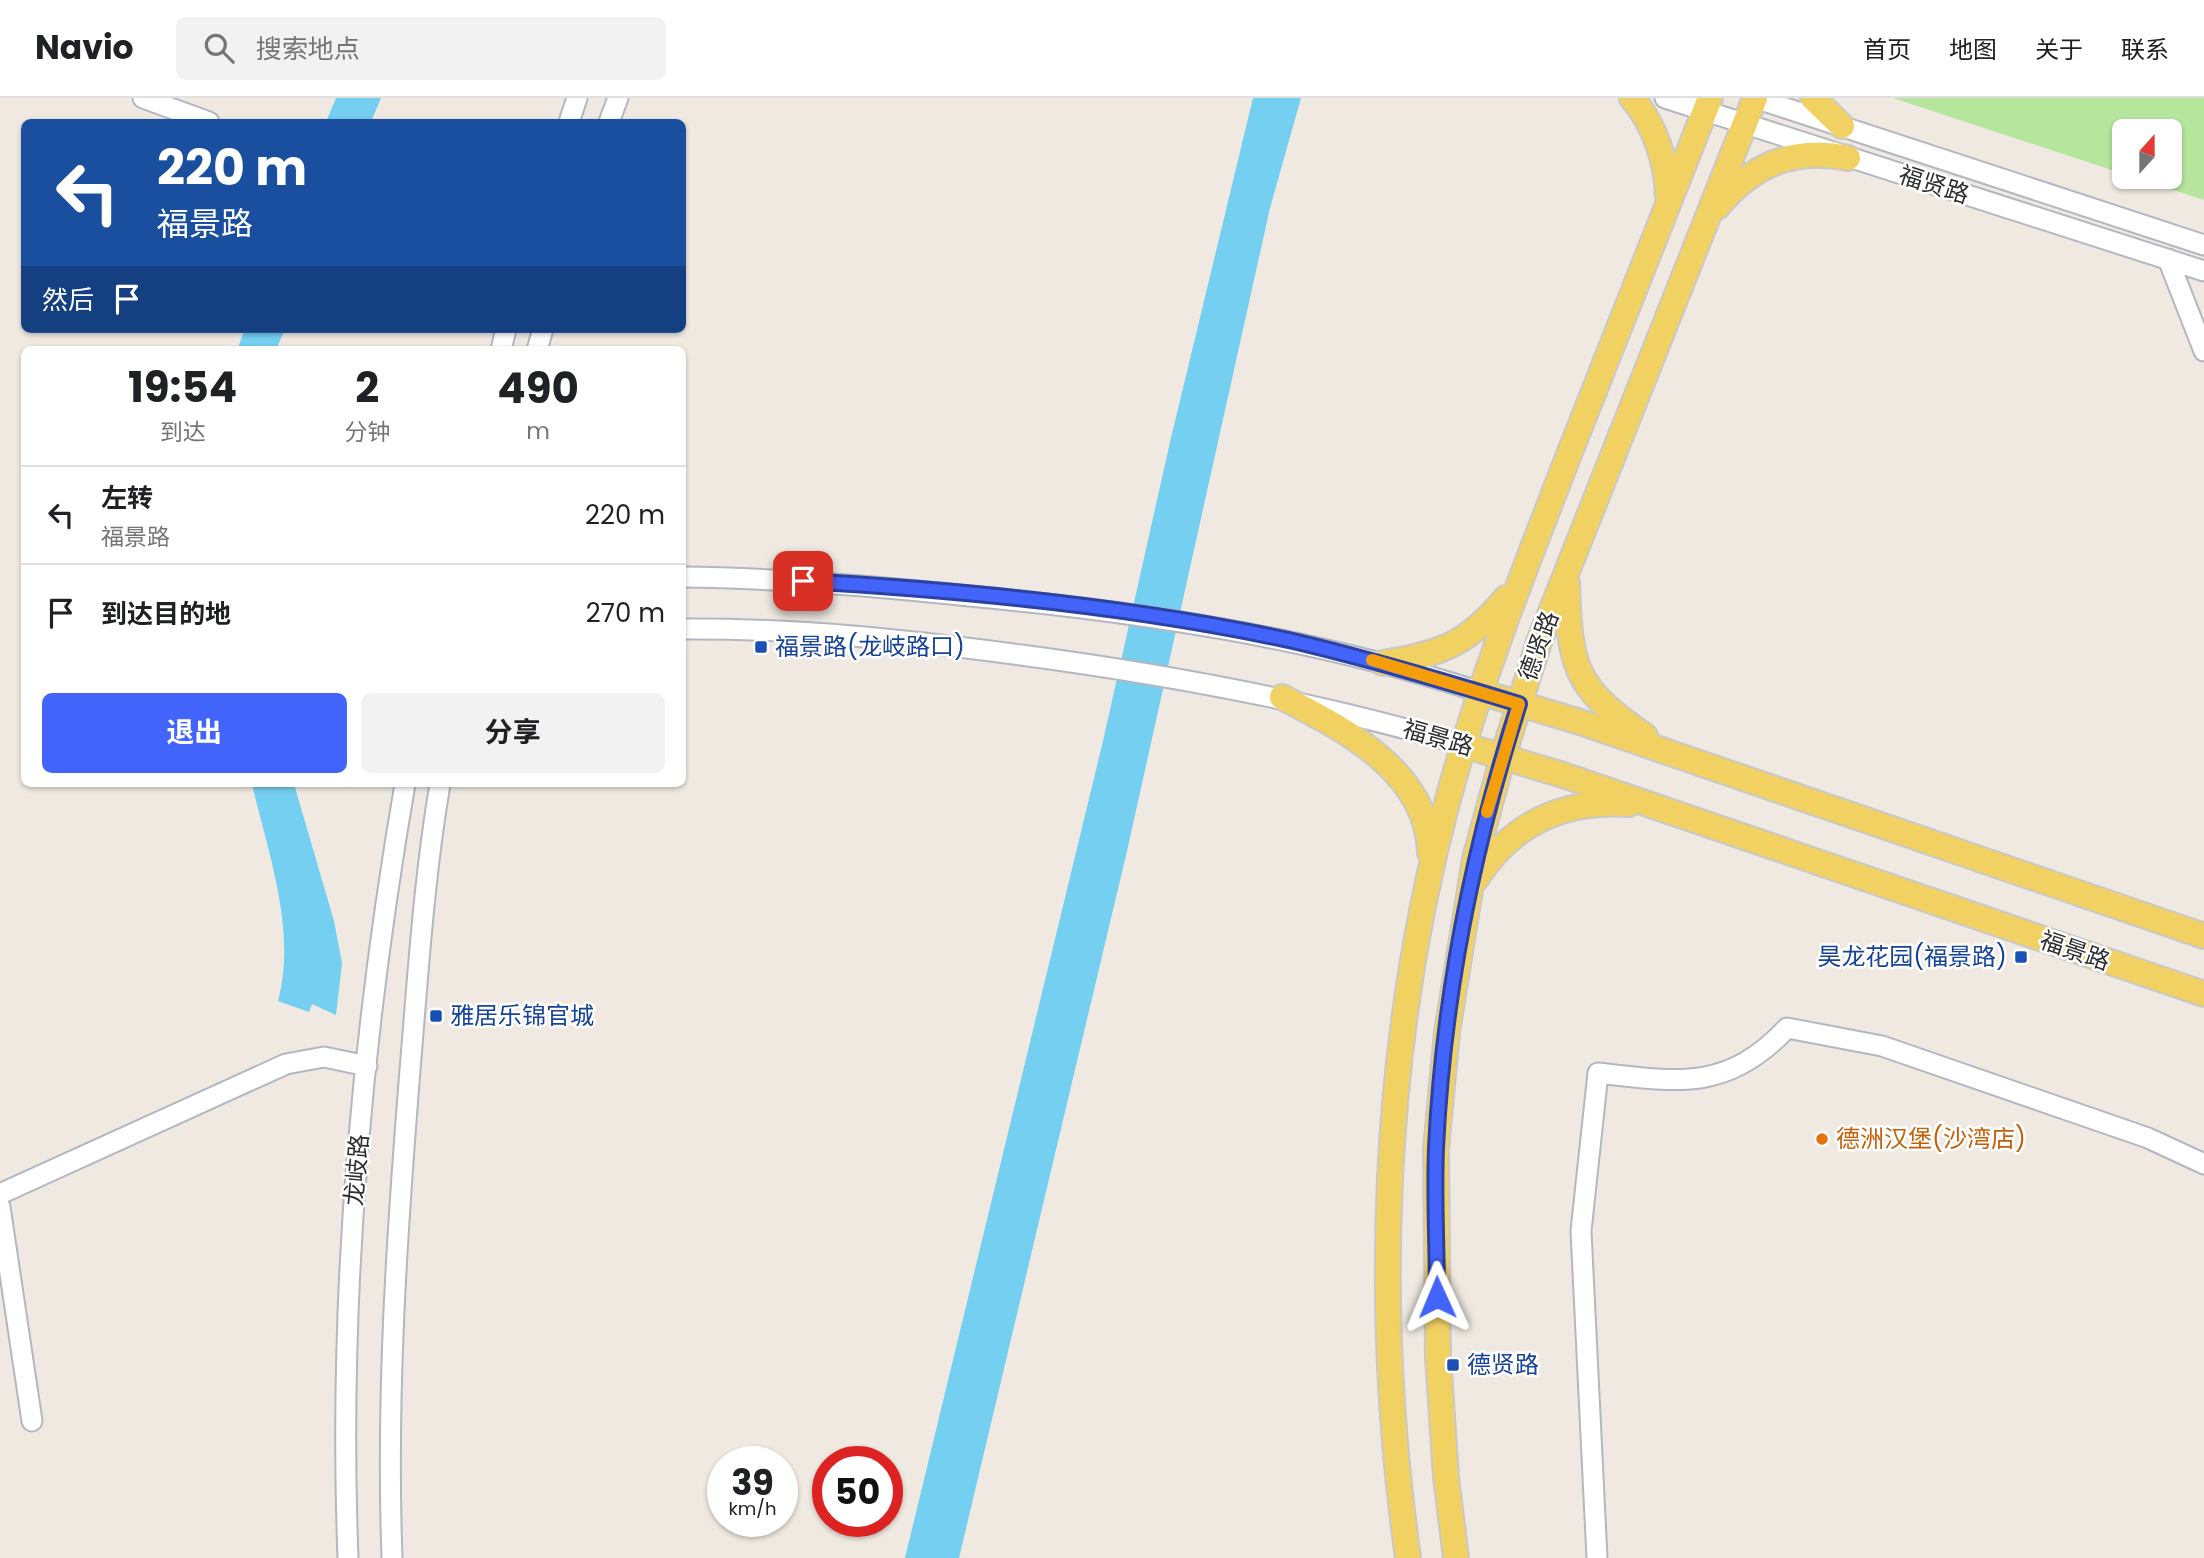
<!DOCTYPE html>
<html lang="zh">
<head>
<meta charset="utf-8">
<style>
  body { margin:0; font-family:Poppins,"Noto Sans SC",sans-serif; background:#f2f2f2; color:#202124; height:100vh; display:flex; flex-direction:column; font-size:26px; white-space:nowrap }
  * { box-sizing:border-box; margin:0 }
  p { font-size:23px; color:#757577 }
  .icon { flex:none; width:38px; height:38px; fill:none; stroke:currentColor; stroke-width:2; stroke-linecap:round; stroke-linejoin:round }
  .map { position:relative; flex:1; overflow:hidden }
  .panel { position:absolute; left:21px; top:248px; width:665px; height:441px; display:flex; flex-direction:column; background:#fff; border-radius:10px; box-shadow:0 2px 5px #0004 }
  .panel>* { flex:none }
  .hud { position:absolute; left:21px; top:21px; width:665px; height:214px; border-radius:10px; box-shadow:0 2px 5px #0004; background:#1a4fa0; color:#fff; overflow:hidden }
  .needle { width:46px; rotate:21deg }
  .fabs { position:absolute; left:2112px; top:21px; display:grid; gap:14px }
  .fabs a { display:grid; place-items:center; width:70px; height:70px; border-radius:10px; background:#fff; box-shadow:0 2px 5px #0004; font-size:35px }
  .speed { position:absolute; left:707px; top:1348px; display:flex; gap:14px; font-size:35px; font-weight:700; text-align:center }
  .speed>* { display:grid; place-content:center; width:91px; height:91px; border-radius:50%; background:#fff; box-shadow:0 2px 5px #0004; line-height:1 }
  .speed small { font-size:18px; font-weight:400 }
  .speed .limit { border:10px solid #d22; background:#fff; color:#111 }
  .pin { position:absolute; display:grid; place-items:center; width:60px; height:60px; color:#fff; margin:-30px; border-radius:14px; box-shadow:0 4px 10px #0006 }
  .me { position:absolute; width:77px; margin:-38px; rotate:359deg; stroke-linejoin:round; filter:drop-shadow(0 0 5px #0008) }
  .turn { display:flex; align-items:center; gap:24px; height:147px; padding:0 21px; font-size:32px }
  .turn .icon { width:91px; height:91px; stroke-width:2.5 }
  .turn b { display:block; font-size:49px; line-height:60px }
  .then { display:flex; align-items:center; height:66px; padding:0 21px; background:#0003; gap:14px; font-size:26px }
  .eta { display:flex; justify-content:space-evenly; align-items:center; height:119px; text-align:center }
  .eta b { font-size:42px; font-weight:700; line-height:49px }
  .action { display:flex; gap:14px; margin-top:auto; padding:14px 21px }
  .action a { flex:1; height:80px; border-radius:10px; background:#4264fb; color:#fff; font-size:28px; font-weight:700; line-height:80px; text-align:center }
  .action a+a { background:#f2f2f2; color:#202124 }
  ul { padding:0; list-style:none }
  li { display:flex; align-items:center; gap:21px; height:98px; padding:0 21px; border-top:2px solid #e0e0e0 }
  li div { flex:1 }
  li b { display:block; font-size:26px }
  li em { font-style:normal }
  header { display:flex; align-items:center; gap:42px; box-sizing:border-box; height:98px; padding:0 35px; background:#fff; border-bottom:2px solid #e0e0e0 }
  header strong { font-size:33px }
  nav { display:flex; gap:38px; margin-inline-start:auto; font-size:24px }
  .search { width:490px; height:63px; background:#f2f2f2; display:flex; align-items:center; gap:18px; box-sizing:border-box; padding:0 24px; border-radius:10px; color:#757577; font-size:26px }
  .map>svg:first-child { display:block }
</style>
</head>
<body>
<header>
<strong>Navio</strong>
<div class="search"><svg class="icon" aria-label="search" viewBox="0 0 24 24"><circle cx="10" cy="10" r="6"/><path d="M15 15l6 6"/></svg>搜索地点</div>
<nav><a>首页</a><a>地图</a><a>关于</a><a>联系</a></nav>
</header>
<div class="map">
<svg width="2204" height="1460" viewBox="0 0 2204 1460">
  <rect width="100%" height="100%" fill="#efe9e1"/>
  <path fill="#b6e59e" d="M1893,0H2204V102L2134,79H2170V33H2124V76Z"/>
  <path fill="#75cff0" d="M336,0H381L371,24H326Z
    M1253,0H1301L1270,110L1127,753L959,1460H905L1103,643L1170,344Z
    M245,231H285L276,252H237Z
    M252,686H294L334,823L342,865L336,917L312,906L309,914L278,903C297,832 268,755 252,686Z"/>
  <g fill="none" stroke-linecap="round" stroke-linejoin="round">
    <g stroke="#b4b7c1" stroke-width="23">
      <path id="minor" d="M143,0L209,24
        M1665,0L2204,173
        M1755,0L2204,147
        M569,24L577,0
        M609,24L618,0
        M2168,161L2204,253
        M501,252L506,231
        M537,252L543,231
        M682,479C778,480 874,488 969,498C1142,514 1314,540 1480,594
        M682,531C796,530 909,542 1021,557C1171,577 1318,604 1463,647
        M0,1096L286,966L324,959L367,968
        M0,1109L32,1323
        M348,1460C338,1201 361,941 405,686
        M392,1460C386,1296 397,1135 410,972C418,876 424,780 440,686
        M1597,1460L1581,1133L1598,975C1677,984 1727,994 1787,930L1882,948L2148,1040L2204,1066"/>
    </g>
    <g stroke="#c9c9c9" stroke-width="28">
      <path id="major" d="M1632,0C1655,27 1667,64 1668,99
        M1813,0L1842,28
        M1717,109C1752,67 1793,49 1848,60
        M1567,485C1570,568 1573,589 1645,638
        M1383,565C1441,556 1468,546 1506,500
        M1480,594L1580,624L2204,838
        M1282,599C1345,632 1428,673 1430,755
        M1463,647L1563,677L2204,896
        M1476,781C1512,725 1563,702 1629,706
        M1408,1460C1373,1211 1382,949 1447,705C1479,585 1525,470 1570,354C1617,236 1663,118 1710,0
        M1456,1460L1446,1379L1438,1259L1436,1051L1447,934L1475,761L1503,658L1539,544L1755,0"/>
    </g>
    <use href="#minor" stroke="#fff" stroke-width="19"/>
    <use href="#major" stroke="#f2d163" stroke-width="24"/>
  </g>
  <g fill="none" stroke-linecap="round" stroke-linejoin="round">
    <g stroke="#2b41a3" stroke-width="18">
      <path id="route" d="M803,483C961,492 1138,509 1293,543C1370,561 1444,583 1519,606C1473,750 1443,899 1436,1050C1434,1099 1437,1149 1437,1199"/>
    </g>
    <use href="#route" stroke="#4264fb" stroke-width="12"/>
    <path stroke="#f59e0b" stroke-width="12" d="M1372,562L1519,606L1487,714"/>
  </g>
  <g fill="#1a4fb4" stroke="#fff" stroke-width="2.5">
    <rect x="754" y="542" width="14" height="14" rx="3.5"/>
    <rect x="2014" y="852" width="14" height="14" rx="3.5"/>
    <rect x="429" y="911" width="14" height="14" rx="3.5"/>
    <rect x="1446" y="1260" width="14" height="14" rx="3.5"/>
  </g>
  <circle fill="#e8710a" stroke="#fff" stroke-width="2.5" cx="1822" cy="1041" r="7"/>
  <g text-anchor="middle" stroke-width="5" stroke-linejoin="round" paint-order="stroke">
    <g font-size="24" fill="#2e2e2e" stroke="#fff">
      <text transform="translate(1934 87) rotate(18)" y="8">福贤路</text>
      <text transform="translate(1539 548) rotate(-70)" y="8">德贤路</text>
      <text transform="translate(1438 640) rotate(16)" y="8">福景路</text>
      <text transform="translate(2075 853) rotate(19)" y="8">福景路</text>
      <text transform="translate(357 1072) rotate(-85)" y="8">龙岐路</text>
    </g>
    <g font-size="24" fill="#164399" stroke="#fff" text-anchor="start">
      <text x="775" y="557">福景路(龙岐路口)</text>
      <text x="2007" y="867" text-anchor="end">昊龙花园(福景路)</text>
      <text x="450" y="926">雅居乐锦官城</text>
      <text x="1467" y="1275">德贤路</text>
    </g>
    <g font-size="24" fill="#c56008" stroke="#fff" text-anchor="start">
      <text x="1836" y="1049">德洲汉堡(沙湾店)</text>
    </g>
  </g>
</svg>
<div class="fabs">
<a><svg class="needle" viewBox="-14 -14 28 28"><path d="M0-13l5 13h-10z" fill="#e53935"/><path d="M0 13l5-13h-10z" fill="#757577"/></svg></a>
</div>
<div class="speed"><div>39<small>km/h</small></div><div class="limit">50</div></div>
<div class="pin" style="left:803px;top:483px;background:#d93025"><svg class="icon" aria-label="arrive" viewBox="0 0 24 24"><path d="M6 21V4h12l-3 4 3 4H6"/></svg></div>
<svg class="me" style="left:1437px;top:1199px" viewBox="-20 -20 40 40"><path d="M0-17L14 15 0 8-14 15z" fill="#4264fb" stroke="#fff" stroke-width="4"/></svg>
<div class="hud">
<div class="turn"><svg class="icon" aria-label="left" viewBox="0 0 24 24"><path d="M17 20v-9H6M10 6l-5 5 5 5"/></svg><div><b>220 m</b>福景路</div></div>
<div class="then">然后<svg class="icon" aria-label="arrive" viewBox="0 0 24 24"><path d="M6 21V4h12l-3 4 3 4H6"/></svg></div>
</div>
<section class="panel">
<div class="eta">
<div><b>19:54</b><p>到达</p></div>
<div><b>2</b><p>分钟</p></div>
<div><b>490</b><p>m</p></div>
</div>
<ul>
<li><svg class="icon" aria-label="left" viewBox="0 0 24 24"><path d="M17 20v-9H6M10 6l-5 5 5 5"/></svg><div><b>左转</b><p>福景路</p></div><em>220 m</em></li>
<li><svg class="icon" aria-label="arrive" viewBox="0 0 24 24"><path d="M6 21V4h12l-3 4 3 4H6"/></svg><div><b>到达目的地</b></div><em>270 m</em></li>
</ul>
<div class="action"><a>退出</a><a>分享</a></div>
</section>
</div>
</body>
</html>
